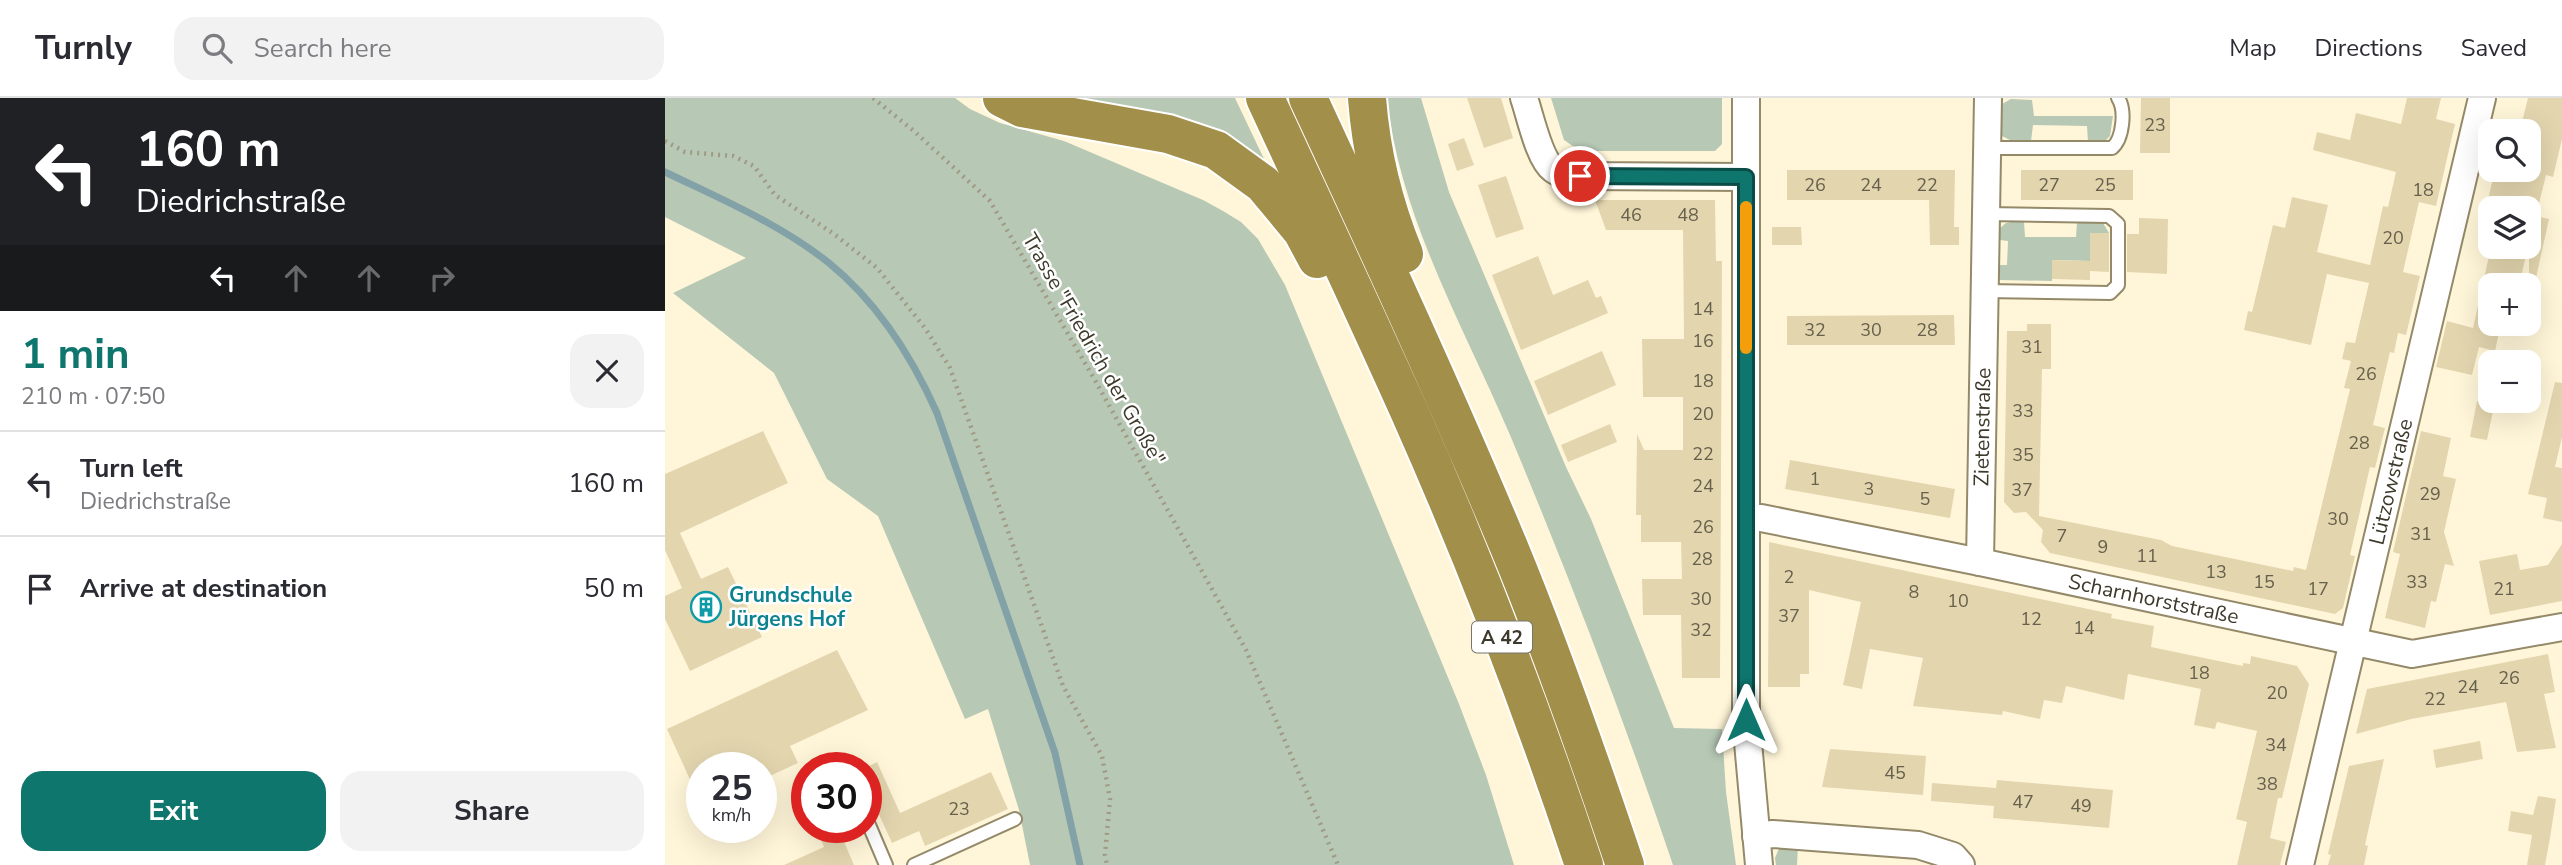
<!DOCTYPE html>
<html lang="en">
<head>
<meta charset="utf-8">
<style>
  body { margin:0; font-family:"Nunito Sans",sans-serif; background:#f2f2f3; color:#2b2b33; height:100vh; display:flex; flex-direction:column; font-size:26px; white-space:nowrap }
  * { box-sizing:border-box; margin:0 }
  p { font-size:23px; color:#7c7c81 }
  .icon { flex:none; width:38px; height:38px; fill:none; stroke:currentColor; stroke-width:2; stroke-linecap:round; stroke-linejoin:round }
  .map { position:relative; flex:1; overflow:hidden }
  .side { display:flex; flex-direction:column; background:#fff; width:665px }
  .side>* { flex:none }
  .guide { background:#202124; color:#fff; overflow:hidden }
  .buttons { position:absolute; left:1813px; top:21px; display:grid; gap:14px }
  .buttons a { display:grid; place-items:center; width:63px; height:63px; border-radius:14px; background:#fff; box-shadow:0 7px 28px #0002; font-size:35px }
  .speed { position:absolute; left:21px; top:654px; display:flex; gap:14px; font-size:35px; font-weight:700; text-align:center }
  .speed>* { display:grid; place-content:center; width:91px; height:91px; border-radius:50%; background:#fff; box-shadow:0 7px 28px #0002; line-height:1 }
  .speed small { font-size:18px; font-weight:400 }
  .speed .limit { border:10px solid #d22; background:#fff; color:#111 }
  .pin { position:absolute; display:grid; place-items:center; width:60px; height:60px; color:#fff; margin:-30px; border:4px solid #fff; border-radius:50%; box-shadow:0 2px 7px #0007 }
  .me { position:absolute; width:77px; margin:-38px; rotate:0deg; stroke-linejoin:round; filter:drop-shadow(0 0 5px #0008) }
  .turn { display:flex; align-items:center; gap:24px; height:147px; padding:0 21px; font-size:32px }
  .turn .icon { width:91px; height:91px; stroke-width:2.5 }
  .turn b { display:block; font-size:49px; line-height:60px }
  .lanes { display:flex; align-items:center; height:66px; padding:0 21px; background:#0003; justify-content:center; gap:35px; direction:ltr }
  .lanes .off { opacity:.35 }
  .round { display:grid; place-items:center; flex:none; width:74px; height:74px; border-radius:21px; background:#f2f2f3 }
  .overview { display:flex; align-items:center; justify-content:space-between; height:119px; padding:0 21px }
  h1 { font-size:42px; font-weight:700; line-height:52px; color:#0f766e }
  .action { display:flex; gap:14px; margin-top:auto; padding:14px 21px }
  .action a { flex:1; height:80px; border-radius:21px; background:#0f766e; color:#fff; font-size:28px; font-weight:700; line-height:80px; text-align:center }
  .action a+a { background:#f2f2f3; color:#2b2b33 }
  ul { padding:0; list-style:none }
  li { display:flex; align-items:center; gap:21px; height:105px; padding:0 21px; border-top:2px solid #e1e1e2 }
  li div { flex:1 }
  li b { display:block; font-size:26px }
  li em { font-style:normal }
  header { display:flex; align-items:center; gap:42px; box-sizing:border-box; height:98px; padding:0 35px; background:#fff; border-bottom:2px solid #e1e1e2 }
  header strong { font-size:33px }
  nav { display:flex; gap:38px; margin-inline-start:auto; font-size:24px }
  .search { width:490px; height:63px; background:#f2f2f3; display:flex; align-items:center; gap:18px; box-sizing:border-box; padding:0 24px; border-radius:21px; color:#7c7c81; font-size:26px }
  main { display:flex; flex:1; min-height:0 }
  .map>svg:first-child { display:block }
</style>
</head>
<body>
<header>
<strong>Turnly</strong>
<div class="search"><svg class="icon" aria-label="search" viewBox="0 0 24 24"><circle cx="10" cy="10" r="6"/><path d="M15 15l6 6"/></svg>Search here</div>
<nav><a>Map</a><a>Directions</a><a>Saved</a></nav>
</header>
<main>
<section class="side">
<div class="guide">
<div class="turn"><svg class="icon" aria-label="left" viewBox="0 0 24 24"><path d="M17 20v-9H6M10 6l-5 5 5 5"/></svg><div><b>160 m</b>Diedrichstraße</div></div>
<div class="lanes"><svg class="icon" aria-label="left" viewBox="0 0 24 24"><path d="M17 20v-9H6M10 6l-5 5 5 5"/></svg><svg class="icon off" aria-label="ahead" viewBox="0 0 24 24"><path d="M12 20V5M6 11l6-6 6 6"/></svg><svg class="icon off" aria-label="ahead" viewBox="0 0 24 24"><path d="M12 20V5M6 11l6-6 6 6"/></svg><svg class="icon off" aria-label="right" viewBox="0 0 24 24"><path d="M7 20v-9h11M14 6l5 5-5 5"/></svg></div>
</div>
<div class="overview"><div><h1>1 min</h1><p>210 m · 07:50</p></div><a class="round"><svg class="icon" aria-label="close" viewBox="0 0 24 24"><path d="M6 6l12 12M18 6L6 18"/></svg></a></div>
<ul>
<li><svg class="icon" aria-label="left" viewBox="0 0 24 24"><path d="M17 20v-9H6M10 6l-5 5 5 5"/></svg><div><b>Turn left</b><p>Diedrichstraße</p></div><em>160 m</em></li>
<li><svg class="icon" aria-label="arrive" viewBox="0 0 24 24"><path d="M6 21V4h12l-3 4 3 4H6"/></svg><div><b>Arrive at destination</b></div><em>50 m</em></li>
</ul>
<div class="action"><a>Exit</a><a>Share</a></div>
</section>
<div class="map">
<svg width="1897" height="767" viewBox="0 0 1897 767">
  <rect width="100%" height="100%" fill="#fff6d9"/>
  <path fill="#b7c8b5" d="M0,0H290L305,11L335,25L399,43L538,102L558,113L576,124L593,141L620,187L794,606L821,677L849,767H365L354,712L323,611L300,621L213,418L162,381L109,275L8,195L81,160L0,119Z
    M353,0H570L599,61L591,67Z
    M722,0H756L784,94L901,369L926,421L1009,630L1057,631L1061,694L1071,767H1008C959,621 904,478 845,337C798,227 735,120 722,0Z
    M886,0H1057V46L1050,53H915L899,42Z
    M1346,1L1367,2L1369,18H1448L1445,38L1440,43L1423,44L1422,28L1368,27L1366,43L1349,44L1337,38V6Z
    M1356,122L1359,124L1360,139H1411L1412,124L1415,122L1438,125L1444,135H1425V163L1388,162L1387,183L1334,182V167H1342L1343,143L1335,142V130L1341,125Z
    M1115,748H1133L1132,767H1111L1110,760Z"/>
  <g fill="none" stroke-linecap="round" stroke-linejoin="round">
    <path stroke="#82a2a8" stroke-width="7" d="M0,74C56,101 115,126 164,165C212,204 247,259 272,315L390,655L415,767"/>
  </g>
  <path fill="#e3d6af" d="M802,0H836L848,40L819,50Z
    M1476,0H1505V55H1475Z
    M1742,0H1776L1771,21L1790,26L1771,108L1754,104L1738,174L1755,178L1741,237L1733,235L1729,255L1725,254L1708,327L1720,330L1710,370L1705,369L1685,457L1690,458L1678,510L1670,516L1385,455L1376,444L1378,432L1361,414L1349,415L1339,404L1342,233H1362V226H1386V271H1377L1374,418L1496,442L1507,448L1628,473L1629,469L1641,472L1685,291L1679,290L1686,263L1677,261L1681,244L1690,245L1704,185L1662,176L1646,247L1579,232L1583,213L1587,214L1608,127L1620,130L1627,99L1663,107L1652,154L1705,167L1718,108L1723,109L1731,74L1648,52L1652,34L1685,42L1691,15L1736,26Z
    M1863,0H1897V41L1888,79L1881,77L1871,118L1884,121L1871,180L1864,179V110H1821L1830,72H1864V33L1855,32Z
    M799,40L809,67L792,73L783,46Z
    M1122,72H1290L1289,129H1294V147H1265L1264,102H1122Z
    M1356,72H1468V102H1356Z
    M841,78L859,131L831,140L813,87Z
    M930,102H1050L1051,163H1057L1055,580H1017L1016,517H978L977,481H1017L1016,444H976V417H971L972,336L979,352H1018V299H978L977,241H1019L1018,132H941Z
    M1474,120L1503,121L1502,176L1462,174V136H1474Z
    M1107,129H1136L1137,147H1107Z
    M1425,135H1444V174L1425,173V182L1387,181V162L1425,163Z
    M1826,149H1863L1854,187H1825V227L1835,230L1830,253L1814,249L1807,277L1771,269L1782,223L1808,230Z
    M873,158L888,197L923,182L931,200L936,198L943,215L856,252L827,177Z
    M1289,217L1290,247H1122V218Z
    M937,253L951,287L883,317L869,283Z
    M1890,284L1897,285V339L1890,369L1897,370V424L1878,420L1882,400L1863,396Z
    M1812,303H1830L1822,342L1805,339Z
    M945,326L952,344L903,364L896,347Z
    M98,333L123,385L15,435L36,481L63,469L97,539L25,573L0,521V498L17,490L0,452V376Z
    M1756,333L1786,340L1778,378L1791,381L1779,434L1789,468L1780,466L1771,504L1766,503L1760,530L1720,520L1735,456L1728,454Z
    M1125,362L1290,391L1285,420L1120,391Z
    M1104,444L1447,516L1446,520L1489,528L1486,549L1578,568V565L1585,566L1586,558L1632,568L1644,586L1617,700H1613L1605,740L1621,744L1615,767H1572L1582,724L1571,721L1592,633L1552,624L1550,631L1529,627L1536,591L1463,576L1459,602L1401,588L1397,605L1379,602L1375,621L1338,613L1337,617L1248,608L1258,560L1205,551L1197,591L1178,587L1196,504L1144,492V576H1135V589H1103Z
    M1897,446V503L1825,517L1814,463L1852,456L1855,472L1883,467Z
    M172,552L203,612L125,648L133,665L96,682V670H37V708L2,631Z
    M1883,556L1890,594L1879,596L1891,650L1852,654L1841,604L1746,621L1691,636L1702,591Z
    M1815,643L1818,661L1771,670L1768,652Z
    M1165,651L1261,658L1258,697L1157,689Z
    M1719,661L1700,747L1703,748L1699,767H1663L1666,757L1663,756L1684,668Z
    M212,664L235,715L326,674L343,711L260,748L254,733L227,745L201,688L200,670Z
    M1332,682L1448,692L1444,730L1328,720L1329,708L1266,703L1267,685L1331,690Z
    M1873,698L1891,701L1885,740L1880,767H1862L1867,737L1843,733L1846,713L1868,717Z
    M151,730H173L189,767H119L159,749Z"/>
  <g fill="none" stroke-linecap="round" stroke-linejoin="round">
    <g stroke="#948969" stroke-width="16">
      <path id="service" d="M1322,50H1447C1458,41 1461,12 1453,0
        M1319,193L1445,195L1453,187V126L1444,118L1321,116
        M201,720L221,767
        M249,767L350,721"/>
    </g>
    <g stroke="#948969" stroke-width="30">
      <g id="minor">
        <path d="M859,0C865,17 874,61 888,71C896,77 906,77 915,78L1081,79"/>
        <path d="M1081,0V622L1094,767"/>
        <path id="s1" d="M1081,420H1096L1315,464L1747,556L1897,529"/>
        <path id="s2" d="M1315,464L1323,0"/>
        <path d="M1091,738L1108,736L1253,747L1288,758L1296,767"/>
        <path id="s3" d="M1635,767L1817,0"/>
      </g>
    </g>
    <g stroke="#fff" stroke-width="42">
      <path id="motorway" d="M337,0L357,10L503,36L551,52L598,86L637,133L652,161
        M600,0C648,104 697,208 744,313C810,461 868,613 919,767
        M643,0C712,149 781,298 844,449C887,553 924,660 960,767
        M702,0C706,53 719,107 739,156"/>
    </g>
    <path stroke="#a09a84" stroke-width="4.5" stroke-dasharray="2 5" stroke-linecap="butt" d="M208,0L250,34L325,103L427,277L581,552L673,767
      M0,43L20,54L68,58L89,68L110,97L169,136L212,170L260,230L285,270L398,588L437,658L445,701L440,757L442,767"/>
    <use href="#service" stroke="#fff" stroke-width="12"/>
    <use href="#minor" stroke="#fff" stroke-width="26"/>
    <use href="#motorway" stroke="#a18f4a" stroke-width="38"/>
  </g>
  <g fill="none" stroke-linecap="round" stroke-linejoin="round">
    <g stroke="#0a4d48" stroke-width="18">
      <path id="route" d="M915,78L1081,79V622"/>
    </g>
    <use href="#route" stroke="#0f766e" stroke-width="12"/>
    <path stroke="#f59e0b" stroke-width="12" d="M1081,109V250"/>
  </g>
  <defs>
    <g id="building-ring" transform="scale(1.575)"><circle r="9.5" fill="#fff" stroke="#0f9aa8" stroke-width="1.5"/><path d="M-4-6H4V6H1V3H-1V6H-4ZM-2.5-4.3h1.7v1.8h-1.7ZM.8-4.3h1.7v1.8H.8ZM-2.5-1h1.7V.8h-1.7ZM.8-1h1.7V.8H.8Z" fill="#0f9aa8"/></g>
  </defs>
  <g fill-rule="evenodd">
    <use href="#building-ring" x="41" y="509"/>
  </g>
  <g text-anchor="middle" stroke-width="5" stroke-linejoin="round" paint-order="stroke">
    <g font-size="18" fill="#66604c">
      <text x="1490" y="33">23</text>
      <text x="1150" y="93">26</text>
      <text x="1206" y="93">24</text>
      <text x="1262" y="93">22</text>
      <text x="1384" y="93">27</text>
      <text x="1440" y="93">25</text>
      <text x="1758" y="98">18</text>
      <text x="966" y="123">46</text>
      <text x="1023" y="123">48</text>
      <text x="1728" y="146">20</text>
      <text x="1038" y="217">14</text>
      <text x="1150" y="238">32</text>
      <text x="1206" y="238">30</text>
      <text x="1262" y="238">28</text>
      <text x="1038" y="249">16</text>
      <text x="1367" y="255">31</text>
      <text x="1701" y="282">26</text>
      <text x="1038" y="289">18</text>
      <text x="1358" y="319">33</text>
      <text x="1038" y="322">20</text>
      <text x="1694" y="351">28</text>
      <text x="1038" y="362">22</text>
      <text x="1358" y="363">35</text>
      <text x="1150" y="387">1</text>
      <text x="1038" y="394">24</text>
      <text x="1204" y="397">3</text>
      <text x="1357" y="398">37</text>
      <text x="1765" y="402">29</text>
      <text x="1260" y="407">5</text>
      <text x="1673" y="427">30</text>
      <text x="1038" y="435">26</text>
      <text x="1756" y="442">31</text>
      <text x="1397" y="444">7</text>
      <text x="1438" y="455">9</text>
      <text x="1482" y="464">11</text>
      <text x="1037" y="467">28</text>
      <text x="1551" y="480">13</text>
      <text x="1124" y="485">2</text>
      <text x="1599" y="490">15</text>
      <text x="1752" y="490">33</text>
      <text x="1653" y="497">17</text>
      <text x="1839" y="497">21</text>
      <text x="1249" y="500">8</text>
      <text x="1036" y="507">30</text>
      <text x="1293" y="509">10</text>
      <text x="1124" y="524">37</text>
      <text x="1366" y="527">12</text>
      <text x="1419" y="536">14</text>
      <text x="1036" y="538">32</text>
      <text x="1534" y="581">18</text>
      <text x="1844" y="586">26</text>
      <text x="1803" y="595">24</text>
      <text x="1612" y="601">20</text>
      <text x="1770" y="607">22</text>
      <text x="1611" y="653">34</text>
      <text x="1230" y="681">45</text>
      <text x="1602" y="692">38</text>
      <text x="1358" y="710">47</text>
      <text x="1416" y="714">49</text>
      <text x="294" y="717">23</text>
    </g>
    <rect fill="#fff" stroke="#77746b" stroke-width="2" x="807" y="523.5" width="60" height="31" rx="5"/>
    <g font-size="19" font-weight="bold" fill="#3d392b">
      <text x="837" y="546">A 42</text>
    </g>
    <g font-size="21" fill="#3d392b" stroke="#fff">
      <text transform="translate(429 251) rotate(60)" y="7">Trasse "Friedrich der Große"</text>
      <text dy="7" stroke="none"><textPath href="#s2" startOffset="135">Zietenstraße</textPath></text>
      <text dy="7" stroke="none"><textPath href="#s3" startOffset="394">Lützowstraße</textPath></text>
      <text dy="7" stroke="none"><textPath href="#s1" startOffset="416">Scharnhorststraße</textPath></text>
    </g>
    <g font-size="21" font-weight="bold" fill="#0d838f" stroke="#fff" text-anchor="start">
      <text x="64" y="504">Grundschule<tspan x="64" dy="24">Jürgens Hof</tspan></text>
    </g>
  </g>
</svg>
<div class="buttons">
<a><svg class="icon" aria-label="search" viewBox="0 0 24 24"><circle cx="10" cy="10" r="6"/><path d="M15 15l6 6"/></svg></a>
<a><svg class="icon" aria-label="layers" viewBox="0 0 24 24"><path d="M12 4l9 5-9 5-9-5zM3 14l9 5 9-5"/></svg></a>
<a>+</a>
<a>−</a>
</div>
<div class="speed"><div>25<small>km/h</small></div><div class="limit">30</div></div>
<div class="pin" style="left:915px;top:78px;background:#d93025"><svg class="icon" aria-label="arrive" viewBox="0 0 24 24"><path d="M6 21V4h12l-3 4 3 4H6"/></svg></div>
<svg class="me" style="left:1081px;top:622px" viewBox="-20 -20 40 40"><path d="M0-17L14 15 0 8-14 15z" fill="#0f766e" stroke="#fff" stroke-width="4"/></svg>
</div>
</main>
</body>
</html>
